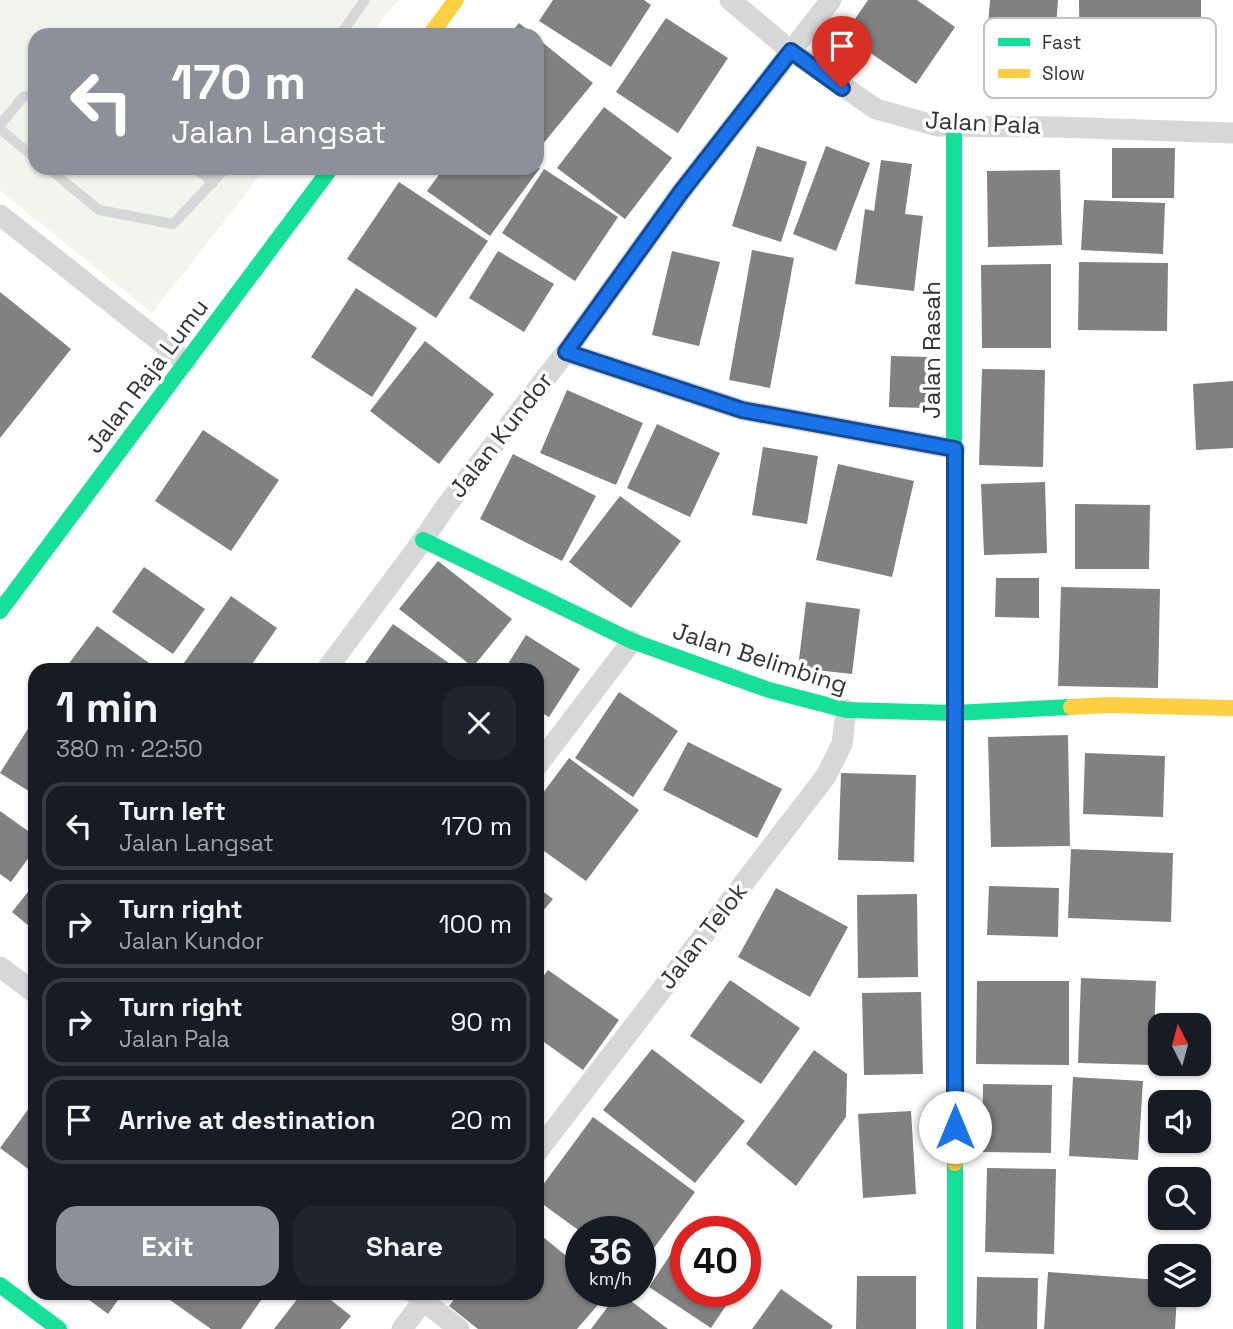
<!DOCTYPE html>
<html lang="en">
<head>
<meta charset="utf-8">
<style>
  body { margin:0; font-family:"Space Grotesk",sans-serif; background:#20242c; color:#f1f3f6; height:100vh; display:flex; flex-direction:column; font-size:26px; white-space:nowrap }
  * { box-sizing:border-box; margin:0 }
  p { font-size:23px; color:#9ea1a6 }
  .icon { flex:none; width:38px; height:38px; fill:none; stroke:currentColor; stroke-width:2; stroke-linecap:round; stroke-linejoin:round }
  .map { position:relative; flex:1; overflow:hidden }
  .sheet { position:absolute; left:28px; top:663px; width:516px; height:637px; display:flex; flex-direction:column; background:#171b24; border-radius:21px; box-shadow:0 2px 5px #0004 }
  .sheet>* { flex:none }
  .guide { position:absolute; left:28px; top:28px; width:516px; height:147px; border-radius:21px; box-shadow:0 2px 5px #0004; background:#8c9099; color:#fff; overflow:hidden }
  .needle { width:46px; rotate:354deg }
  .fabs { position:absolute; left:1148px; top:1013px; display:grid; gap:14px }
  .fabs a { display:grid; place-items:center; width:63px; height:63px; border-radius:14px; background:#171b24; box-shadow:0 2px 5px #0004; font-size:35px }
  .speed { position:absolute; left:565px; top:1216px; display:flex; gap:14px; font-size:35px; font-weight:700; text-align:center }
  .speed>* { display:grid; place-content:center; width:91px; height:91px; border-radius:50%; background:#171b24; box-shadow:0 2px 5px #0004; line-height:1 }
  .speed small { font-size:18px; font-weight:400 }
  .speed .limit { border:10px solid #d22; background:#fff; color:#111 }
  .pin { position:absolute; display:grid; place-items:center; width:60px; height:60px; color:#fff; margin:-72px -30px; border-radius:50% 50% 50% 0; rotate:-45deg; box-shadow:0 0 7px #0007 }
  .pin .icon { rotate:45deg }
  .me { position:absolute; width:77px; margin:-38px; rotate:0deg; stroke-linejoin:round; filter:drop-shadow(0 0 5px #0008) }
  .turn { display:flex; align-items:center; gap:24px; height:147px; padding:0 28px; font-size:32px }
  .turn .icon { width:91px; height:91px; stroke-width:2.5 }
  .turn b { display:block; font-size:49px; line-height:60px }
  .round { display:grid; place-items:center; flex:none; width:74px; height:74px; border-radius:21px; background:#20242c }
  .head { display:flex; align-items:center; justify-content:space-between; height:119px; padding:0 28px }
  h1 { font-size:42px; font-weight:700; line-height:52px }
  .action { display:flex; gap:14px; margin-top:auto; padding:14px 28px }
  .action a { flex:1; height:80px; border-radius:21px; background:#8c9099; color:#fff; font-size:28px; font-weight:700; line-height:80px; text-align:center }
  .action a+a { background:#20242c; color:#f1f3f6 }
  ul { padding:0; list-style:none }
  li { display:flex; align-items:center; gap:21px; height:88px; margin:0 14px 10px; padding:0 14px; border:4px solid #363941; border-radius:21px }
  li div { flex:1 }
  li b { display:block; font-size:26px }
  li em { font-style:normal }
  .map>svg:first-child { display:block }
</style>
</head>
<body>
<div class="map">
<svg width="1233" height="1329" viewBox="0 0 1233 1329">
  <rect width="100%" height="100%" fill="#fff"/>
  <path fill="#f1f5ed" d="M0,0H398L370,35H35V168H266L152,313L0,191Z"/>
  <path fill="#818181" d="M553,0H644L651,5L611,67L539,21Z
    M868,0H917L955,27L916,84L844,35Z
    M990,0H1058L1052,80L984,76Z
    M1079,0H1201V92L1080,93Z
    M666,18L728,58L678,133L616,92Z
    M519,23L534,35H509Z
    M537,38L593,83L542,145L537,141Z
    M604,107L672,158L625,219L557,168Z
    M757,146L807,162L781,242L732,226Z
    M826,146L870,163L836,251L793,234Z
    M1112,148H1175L1174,198H1112Z
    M881,160L912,164L905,214L923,216L914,291L855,284L865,209L874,211Z
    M444,168H540L490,236L427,191Z
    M544,169L618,217L575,281L502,233Z
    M1060,170L1062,245L988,247L987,171Z
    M399,182L488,241L436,318L347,259Z
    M1084,200L1165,203L1163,254L1081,250Z
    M752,250L794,258L770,388L729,380Z
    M498,251L554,284L524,332L469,298Z
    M672,251L720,262L699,346L652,335Z
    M1079,262L1168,263L1167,331L1078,330Z
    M1051,264V348H982L981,265Z
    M356,288L417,328L372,397L311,357Z
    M0,292L71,349L0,438Z
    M425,341L494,394L439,464L370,411Z
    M891,356L929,357L927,408L889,407Z
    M982,369L1045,370L1043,467L979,465Z
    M1233,381V448L1196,450L1193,384Z
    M567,390L643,423L616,485L540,453Z
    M657,424L720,453L690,517L627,488Z
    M203,430L279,480L231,551L155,501Z
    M763,447L818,456L807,524L752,515Z
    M513,454L596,496L562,561L480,519Z
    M838,464L914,481L892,577L816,560Z
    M1045,482L1047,553L984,555L981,484Z
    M620,496L681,541L631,608L569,562Z
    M1075,504L1150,505L1149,569H1075Z
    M438,561L512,619L473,667L399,609Z
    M144,567L205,609L173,654L112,612Z
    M996,578H1039V618L995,617Z
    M1061,587L1160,589L1158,688L1058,686Z
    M231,596L277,628L248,670H179Z
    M806,602L860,609L852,674L798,668Z
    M393,624L459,670H360Z
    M97,626L159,670H64Z
    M526,635L580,669L549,717L537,710V670H504Z
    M619,692L678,731L633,797L575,758Z
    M31,724L35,727V795L0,773Z
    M1068,735L1070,846L991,847L988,737Z
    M688,742L782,789L757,838L663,790Z
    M1085,753L1165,756L1163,817L1083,814Z
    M569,758L639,810L586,881L537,846V801Z
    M841,773L916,775L914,862L838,860Z
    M0,811L35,836V849L11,882L0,874Z
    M1071,849L1173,853L1171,922L1068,918Z
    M35,883V931L12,912Z
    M989,886L1059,888L1058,937L987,935Z
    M537,887L553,899L537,918Z
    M776,888L848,927L810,997L738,957Z
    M917,894L918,977L858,978L857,895Z
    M548,970L619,1020L583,1070L537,1037V985Z
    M1081,978L1156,981L1153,1065L1078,1063Z
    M730,980L800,1028L761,1084L690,1036Z
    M977,981H1069V1065L976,1064Z
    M921,992L923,1074L864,1075L862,993Z
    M652,1049L745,1121L695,1183L603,1110Z
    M814,1050L847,1074L846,1117L796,1186L746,1144Z
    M1073,1077L1143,1081L1138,1160L1069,1156Z
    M983,1084L1052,1085L1051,1153L982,1152Z
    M35,1100V1174L0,1148Z
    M911,1111L916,1194L863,1198L858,1114Z
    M593,1117L695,1192L640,1267V1232H581L537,1200V1193Z
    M987,1168L1056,1169L1054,1254L985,1252Z
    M688,1228L695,1232H686V1292H735L711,1328L649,1287Z
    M537,1232L581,1268V1292H609L577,1329H478L449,1306L459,1293H537Z
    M1048,1272L1160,1280V1295H1177L1175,1329H1044Z
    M857,1276H916V1329H856Z
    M977,1277L1038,1278L1037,1329H976Z
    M781,1289L833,1326L831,1329H752Z
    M619,1292L668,1329H591Z
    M80,1293H123L108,1314Z
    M160,1293H266L241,1329H211Z
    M302,1293H322L351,1316L340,1329H274Z"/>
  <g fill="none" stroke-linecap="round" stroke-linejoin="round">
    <path stroke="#d7d7d7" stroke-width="10" d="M340,35L365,0
      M0,125L23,97L35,95
      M0,129L35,158
      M48,168L99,210L173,224L226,168
      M196,168L213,183"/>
    <path stroke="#d7d7d7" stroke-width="21" d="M730,0L791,51L876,109L937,126L1055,127L1233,133
      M0,215L186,362
      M566,352L742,410L955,449
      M326,670L423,540L446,506L566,352L681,192L831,0
      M537,766L632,641
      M0,967L35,993
      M537,1152L826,776L842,744L846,710
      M414,1293L459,1329
      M402,1329L429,1293"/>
    <path stroke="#16e098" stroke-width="16" d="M954,127V649
      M423,540L632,641L769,690L846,710L954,713L1071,707
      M0,611L331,168
      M955,1163V1329
      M0,1285L59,1329"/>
    <path stroke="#ffcf43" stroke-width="16" d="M430,35L456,0
      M954,649L955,1163
      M1071,707L1109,705L1233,708"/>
  </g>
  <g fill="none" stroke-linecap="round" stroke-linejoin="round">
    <g stroke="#114b97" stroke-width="18">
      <path id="route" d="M842,88L791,51L681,192L566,352L742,410L955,449V1127"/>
    </g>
    <use href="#route" stroke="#1a73e8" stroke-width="12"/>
  </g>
  <g text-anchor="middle" stroke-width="7" stroke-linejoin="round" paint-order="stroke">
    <g font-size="24" fill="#333" stroke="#fff">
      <text transform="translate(983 123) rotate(3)" y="8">Jalan Pala</text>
      <text transform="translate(932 350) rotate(-90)" y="8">Jalan Rasah</text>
      <text transform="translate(147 376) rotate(-53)" y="8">Jalan Raja Lumu</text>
      <text transform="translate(501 435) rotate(-52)" y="8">Jalan Kundor</text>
      <text transform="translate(760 658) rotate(18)" y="8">Jalan Belimbing</text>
      <text transform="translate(703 936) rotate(-52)" y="8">Jalan Telok</text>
    </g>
  </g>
  <rect x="984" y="18" width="232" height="80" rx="10" fill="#fff" stroke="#c2c2c2" stroke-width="2"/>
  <rect x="998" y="38" width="32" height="8" fill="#16e098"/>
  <rect x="998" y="69" width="32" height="9" fill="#ffcf43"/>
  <g font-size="19" fill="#333">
    <text x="1042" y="49">Fast</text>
    <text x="1042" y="80">Slow</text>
  </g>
</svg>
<div class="fabs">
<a><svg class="needle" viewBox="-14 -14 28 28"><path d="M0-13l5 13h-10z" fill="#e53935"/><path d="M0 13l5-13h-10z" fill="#9ea1a6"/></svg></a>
<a><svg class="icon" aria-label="sound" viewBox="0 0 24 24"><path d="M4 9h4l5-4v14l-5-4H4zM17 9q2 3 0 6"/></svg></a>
<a><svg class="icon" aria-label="search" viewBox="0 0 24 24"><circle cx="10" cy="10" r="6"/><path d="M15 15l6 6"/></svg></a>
<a><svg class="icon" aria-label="layers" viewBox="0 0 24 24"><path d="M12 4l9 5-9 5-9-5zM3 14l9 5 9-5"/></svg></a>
</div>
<div class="speed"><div>36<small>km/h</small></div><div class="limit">40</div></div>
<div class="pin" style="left:842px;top:88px;background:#d93025"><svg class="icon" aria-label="arrive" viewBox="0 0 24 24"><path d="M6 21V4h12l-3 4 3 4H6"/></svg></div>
<svg class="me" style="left:955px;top:1127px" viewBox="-20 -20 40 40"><circle r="19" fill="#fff"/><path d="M0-13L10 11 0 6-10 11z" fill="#1a73e8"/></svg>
<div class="guide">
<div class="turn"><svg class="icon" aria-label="left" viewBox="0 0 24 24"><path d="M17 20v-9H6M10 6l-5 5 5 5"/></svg><div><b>170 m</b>Jalan Langsat</div></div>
</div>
<section class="sheet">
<div class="head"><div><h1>1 min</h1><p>380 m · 22:50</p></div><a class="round"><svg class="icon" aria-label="close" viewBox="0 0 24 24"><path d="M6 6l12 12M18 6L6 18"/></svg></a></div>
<ul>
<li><svg class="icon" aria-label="left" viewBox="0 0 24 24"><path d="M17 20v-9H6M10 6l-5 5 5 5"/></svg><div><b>Turn left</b><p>Jalan Langsat</p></div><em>170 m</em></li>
<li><svg class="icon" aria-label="right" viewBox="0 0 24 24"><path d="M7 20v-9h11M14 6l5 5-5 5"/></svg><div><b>Turn right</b><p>Jalan Kundor</p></div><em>100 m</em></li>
<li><svg class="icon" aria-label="right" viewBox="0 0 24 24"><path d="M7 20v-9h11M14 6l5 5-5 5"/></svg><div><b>Turn right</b><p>Jalan Pala</p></div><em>90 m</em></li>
<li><svg class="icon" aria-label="arrive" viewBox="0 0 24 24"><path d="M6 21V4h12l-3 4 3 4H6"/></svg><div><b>Arrive at destination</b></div><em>20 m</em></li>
</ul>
<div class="action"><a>Exit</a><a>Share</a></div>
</section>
</div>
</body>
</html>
